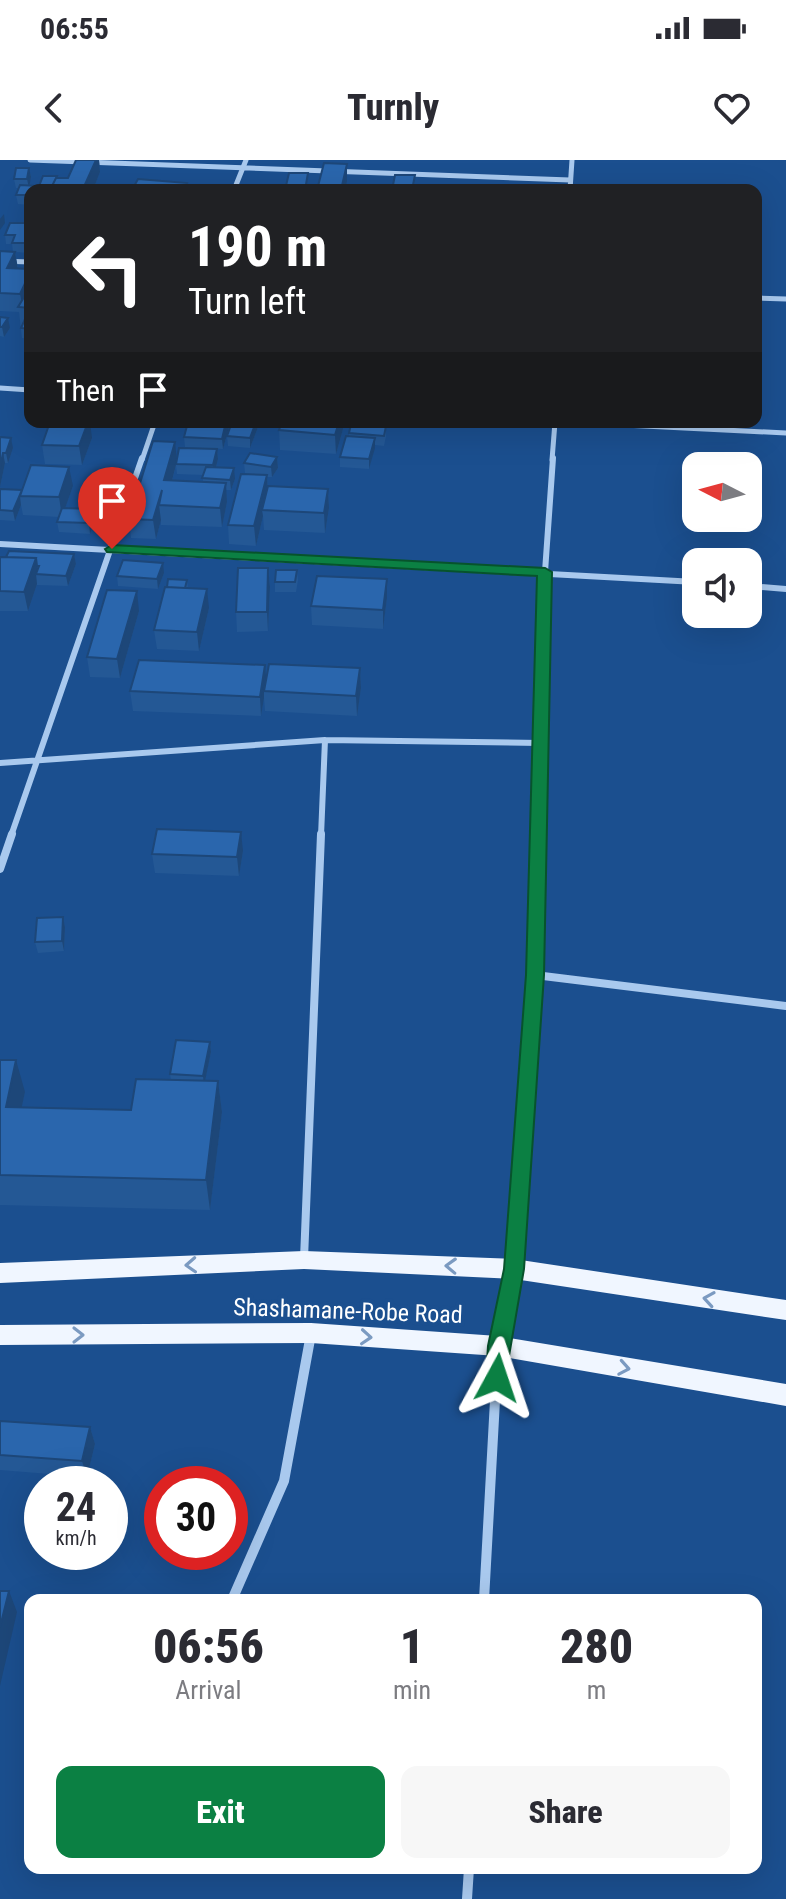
<!DOCTYPE html>
<html lang="en">
<head>
<meta charset="utf-8">
<style>
  body { margin:0; font-family:"Roboto Condensed",sans-serif; background:#f7f7f7; color:#2b2b33; height:100vh; display:flex; flex-direction:column; font-size:30px; white-space:nowrap }
  * { box-sizing:border-box; margin:0 }
  p { font-size:26px; color:#7c7c81 }
  .icon { flex:none; width:44px; height:44px; fill:none; stroke:currentColor; stroke-width:2; stroke-linecap:round; stroke-linejoin:round }
  .map { position:relative; flex:1; overflow:hidden }
  .side { position:absolute; left:24px; top:1434px; width:738px; height:280px; display:flex; flex-direction:column; background:#fff; border-radius:16px; box-shadow:0 8px 32px #0002 }
  .side>* { flex:none }
  .top-card { position:absolute; left:24px; top:24px; width:738px; height:244px; border-radius:16px; box-shadow:0 8px 32px #0002; background:#202124; color:#fff; overflow:hidden }
  .needle { width:52px; rotate:276deg }
  .buttons { position:absolute; left:682px; top:292px; display:grid; gap:16px }
  .buttons a { display:grid; place-items:center; width:80px; height:80px; border-radius:16px; background:#fff; box-shadow:0 8px 32px #0002; font-size:40px }
  .speed { position:absolute; left:24px; top:1306px; display:flex; gap:16px; font-size:40px; font-weight:700; text-align:center }
  .speed>* { display:grid; place-content:center; width:104px; height:104px; border-radius:50%; background:#fff; box-shadow:0 8px 32px #0002; line-height:1 }
  .speed small { font-size:20px; font-weight:400 }
  .speed .limit { border:12px solid #d22; background:#fff; color:#111 }
  .pin { position:absolute; display:grid; place-items:center; width:68px; height:68px; color:#fff; margin:-82px -34px; border-radius:50% 50% 50% 0; rotate:-45deg; box-shadow:0 0 8px #0007 }
  .pin .icon { rotate:45deg }
  .me { position:absolute; width:88px; margin:-44px; rotate:5deg; stroke-linejoin:round; filter:drop-shadow(0 0 6px #0008) }
  .turn { display:flex; align-items:center; gap:28px; height:168px; padding:0 32px; font-size:36px }
  .turn .icon { width:104px; height:104px; stroke-width:2.5 }
  .turn b { display:block; font-size:56px; line-height:68px }
  .then { display:flex; align-items:center; height:76px; padding:0 32px; background:#0003; gap:16px; font-size:30px }
  .eta { display:flex; justify-content:space-evenly; align-items:center; height:136px; text-align:center }
  .eta b { font-size:48px; font-weight:800; line-height:56px }
  .button { display:flex; gap:16px; margin-top:auto; padding:16px 32px }
  .button a { flex:1; height:92px; border-radius:16px; background:#0b8043; color:#fff; font-size:32px; font-weight:800; line-height:92px; text-align:center }
  .button a+a { background:#f7f7f7; color:#2b2b33 }
  .status { display:flex; justify-content:space-between; align-items:center; height:56px; padding:0 40px; background:#fff; direction:ltr }
  .status svg { height:22px; fill:currentColor }
  header { display:flex; justify-content:space-between; align-items:center; height:104px; padding:0 32px; background:#fff; font-size:36px; font-weight:800 }
  .map>svg:first-child { display:block }
</style>
</head>
<body>
<div class="status"><b>06:55</b><svg viewBox="0 0 49 12"><path d="M0 12V9h3v3zM5 12V6h3v6zM10 12V3h3v9zM15 12V0h3v12zM26 1h20v11H26zM47 4h2v5h-2z"/></svg></div>
<header><svg class="icon" aria-label="back" viewBox="0 0 24 24"><path d="M15 5l-7 7 7 7"/></svg>Turnly<svg class="icon" aria-label="heart" viewBox="0 0 24 24"><path d="M12 20l-8-8c-3-5 5-10 8-4 3-6 11-1 8 4z"/></svg></header>
<div class="map">
<svg width="786" height="1739" viewBox="0 0 786 1739">
  <rect width="100%" height="100%" fill="#1b4f8f"/>
  <g fill="none" stroke-linecap="round" stroke-linejoin="round">
    <path stroke="#a9c9ee" stroke-width="5" d="M30,0L570,20
      M234,30L246,0
      M570,30L572,0
      M0,101L30,102
      M756,138L786,139
      M0,228L30,230
      M564,262L786,273
      M142,300L155,262
      M552,300L555,262"/>
    <path stroke="#a9c9ee" stroke-width="6" d="M0,384L696,422
      M748,426L786,429
      M0,603L325,580L540,583
      M11,676L142,298
      M321,676L325,580
      M538,676L545,412L553,298"/>
    <path stroke="#a9c9ee" stroke-width="8" d="M0,709L12,674
      M535,815L786,846
      M304,1099L321,674
      M506,1148L514,1109L535,815L538,674"/>
    <path stroke="#a9c9ee" stroke-width="10" d="M232,1440L284,1321L311,1174
      M484,1440L498,1186L506,1146
      M467,1739L469,1708"/>
    <path fill="#f0f6ff" fill-rule="evenodd" d="M304,1091L514,1099L786,1140V1160L514,1119L304,1109L0,1123V1103Z
      M311,1163L498,1176L786,1224V1246L498,1196L311,1183L0,1185V1165Z"/>
  </g>
  <path fill="#245895" fill-rule="evenodd" d="M76,0H99L100,12L93,30H30V45L18,44L16,35L19,28H16L14,19L29,8L31,17L29,26H39L57,18H68Z
    M30,63V93L15,92L18,108L30,109V179L22,178L19,152L0,151V91L13,92L12,84H6L5,75Z
    M0,157L10,168L4,177L0,176Z
    M188,262H228L229,267L223,289L185,287L184,277Z
    M260,262L250,288L228,286L227,276Z
    M282,262H343V269L336,294L280,290L279,270Z
    M386,266V276L384,286L375,285L369,309L340,307V297L349,276V273Z
    M0,277L13,288L8,303H5L0,327Z
    M92,278L82,305L45,304L42,285Z
    M217,289L218,299L216,307L235,319L231,330H226L227,342L222,367L161,365V360L156,379L131,378L129,359L177,299ZM176,306L177,314L203,315V322L172,321Z
    M277,297L278,308L272,317H267L268,328L328,329L329,348L325,373L264,370L263,356L256,386L229,384L228,365L254,315L245,313L244,303Z
    M73,326L65,348L94,349L95,359L90,374L59,372L57,362L59,357L23,355L21,345L15,361L0,360V329L22,330Z
    M74,394L76,404L68,426L37,425V424L28,451H0V397Z
    M268,408L270,427L268,471L237,472L236,452Z
    M297,410L298,420L296,432H275V422Z
    M164,413L158,429L118,426L117,416Z
    M187,420L188,428L209,448L199,491L157,489L154,470Z
    M387,438L383,469L312,465L311,446Z
    M139,451L120,518L90,517L87,497Z
    M265,505L266,518L360,508L361,528L357,556L265,551L264,538L261,556L133,551L130,531Z
    M243,691L239,716L155,713L152,694Z
    M63,757L65,767L64,791L38,793L35,782Z
    M210,882L211,892L205,920L218,921L222,952L210,1050L0,1045V900L25,932L21,948L131,950L171,920L170,914Z
    M0,1261L90,1267L95,1284L87,1317L0,1310Z"/>
  <path fill="#1d4779" d="M96,0H99L100,12L93,30H83Z
    M347,4V21L345,30H341Z
    M29,8L31,17L29,28L27,19Z
    M4,54L5,63L0,70V59Z
    M15,92L18,110L7,108Z
    M30,113V138L23,148L20,134Z
    M8,158L10,168L4,177L2,167Z
    M88,262H90L92,278L82,305L79,286Z
    M226,262H228L229,267L223,289L222,279Z
    M256,262H260L250,288V278Z
    M339,262H343V269L336,294L335,275Z
    M11,278L13,288L8,303L6,293Z
    M375,278V288L369,309V299Z
    M175,282L177,301L167,340L164,320Z
    M217,289L218,299L214,315L213,305Z
    M3,293L5,303L0,327V308Z
    M277,297L278,308L272,317L271,307Z
    M69,307L73,326L62,357L59,337Z
    M234,308L235,319L231,330L230,320Z
    M267,315L268,334L262,350L263,356L256,386L254,366Z
    M226,323L227,342L222,367L220,348Z
    M328,329L329,348L325,373L324,353Z
    M162,330L159,345L161,360L156,379L153,360Z
    M20,336L21,345L15,361L13,351Z
    M94,349L95,359L90,374L89,363Z
    M74,394L76,404L68,426L66,416Z
    M36,398L39,415L36,414L37,424L28,451L24,432Z
    M163,403L164,413L158,429L157,419Z
    M268,408L270,427L268,471L267,452Z
    M387,419V438L383,469V450Z
    M207,429L209,448L199,491L197,472Z
    M137,431L139,451L120,518L117,499Z
    M265,505L267,525L264,531V538L261,556L260,537Z
    M360,508L361,528L357,556L356,536Z
    M241,672L243,691L239,716L237,697Z
    M63,757L65,767L64,791L62,781Z
    M210,882L211,892L204,926L203,916Z
    M16,900L25,932L15,978L6,947Z
    M218,921L222,952L210,1050L206,1020Z
    M90,1267L95,1284L87,1317L82,1301Z
    M9,1431L17,1452L0,1526V1467Z"/>
  <path fill="#2a66ad" stroke="#1d4779" stroke-width="2" d="M76,0H96L83,29L51,28L56,18H68Z
    M324,3L347,4L341,30H317Z
    M16,8H29L27,19H14Z
    M289,13H308L305,30H285Z
    M395,15H415L412,30H392Z
    M43,16H57L50,30H30V35H16L20,25L39,26Z
    M138,19L187,23L183,30H132Z
    M96,27L123,29L122,30H94Z
    M10,63H30V83H12L15,75H5Z
    M0,91L15,92L7,108L30,109V113L20,134L0,133Z
    M26,134H30V148L18,147Z
    M0,157L8,158L2,167H0Z
    M26,157L30,158V169L21,168Z
    M50,262H88L79,286L42,285Z
    M188,262H226L222,279L184,277Z
    M232,262H256L250,278L227,276Z
    M282,262H339L335,275L279,270Z
    M351,264L386,266L384,276L349,273Z
    M346,276L375,278L369,299L340,297Z
    M0,277L11,278L6,293H3L0,308Z
    M153,281L175,282L164,320L226,323L220,348L159,345L162,330L153,360L129,359Z
    M179,288L217,289L213,305L176,304Z
    M250,293L277,297L271,307L244,303Z
    M31,305L69,307L59,337L20,336Z
    M206,307L234,308L230,320L202,318Z
    M241,314L267,315L254,366L228,365Z
    M268,326L328,329L324,353L262,350Z
    M0,329L22,330L13,351L0,350Z
    M62,348L94,349L89,363L57,362Z
    M9,391L74,394L66,416L36,414L39,406H37L36,398L6,397Z
    M0,397L36,398L24,432L0,431Z
    M123,400L163,403L157,419L117,416Z
    M238,408H268L267,452H236Z
    M276,410H297L295,422H275Z
    M317,416L387,419L383,450L311,446Z
    M168,419L187,420L185,428L167,427Z
    M165,427L207,429L197,472L154,470Z
    M107,430L137,431L117,499L87,497Z
    M139,500L265,505L260,537L130,531Z
    M269,504L360,508L356,536L264,531Z
    M157,669L241,672L237,697L152,694Z
    M63,757L62,781L35,782L37,758Z
    M176,880L210,882L203,916L170,914Z
    M0,900H16L6,947L131,950L136,919L218,921L206,1020L0,1015Z
    M0,1261L90,1267L82,1301L0,1295Z
    M0,1431H9L0,1467Z"/>
  <defs><path id="oneway-chevron" d="M-2-3.5L2.5 0L-2 3.5" fill="none" stroke-width="1.6" stroke-linecap="round" stroke-linejoin="round" transform="scale(2)"/></defs>
  <g stroke="#7b9ac1">
    <use href="#oneway-chevron" transform="translate(191 1105) rotate(177)"/>
    <use href="#oneway-chevron" transform="translate(451 1106) rotate(-178)"/>
    <use href="#oneway-chevron" transform="translate(709 1139) rotate(-171)"/>
    <use href="#oneway-chevron" transform="translate(78 1175)"/>
    <use href="#oneway-chevron" transform="translate(366 1177) rotate(4)"/>
    <use href="#oneway-chevron" transform="translate(624 1208) rotate(10)"/>
  </g>
  <path fill="#0b8043" stroke="#07532c" stroke-width="2" d="M112,385L545,408L552,412L544,815L524,1109L504,1225L497,1228L489,1225L486,1218L488,1186L504,1109L526,815L537,416L107,392L105,389Z"/>
  <g text-anchor="middle" stroke-width="8" stroke-linejoin="round" paint-order="stroke">
    <g font-size="24" fill="#fff" stroke="#1b4f8f">
      <text transform="translate(348 1151) rotate(2)" y="8">Shashamane-Robe Road</text>
    </g>
  </g>
</svg>
<div class="buttons">
<a><svg class="needle" viewBox="-14 -14 28 28"><path d="M0-13l5 13h-10z" fill="#e53935"/><path d="M0 13l5-13h-10z" fill="#7c7c81"/></svg></a>
<a><svg class="icon" aria-label="sound" viewBox="0 0 24 24"><path d="M4 9h4l5-4v14l-5-4H4zM17 9q2 3 0 6"/></svg></a>
</div>
<div class="speed"><div>24<small>km/h</small></div><div class="limit">30</div></div>
<div class="pin" style="left:112px;top:389px;background:#d93025"><svg class="icon" aria-label="arrive" viewBox="0 0 24 24"><path d="M6 21V4h12l-3 4 3 4H6"/></svg></div>
<svg class="me" style="left:497px;top:1218px" viewBox="-20 -20 40 40"><path d="M0-17L14 15 0 8-14 15z" fill="#0b8043" stroke="#fff" stroke-width="4"/></svg>
<div class="top-card">
<div class="turn"><svg class="icon" aria-label="left" viewBox="0 0 24 24"><path d="M17 20v-9H6M10 6l-5 5 5 5"/></svg><div><b>190 m</b>Turn left</div></div>
<div class="then">Then<svg class="icon" aria-label="arrive" viewBox="0 0 24 24"><path d="M6 21V4h12l-3 4 3 4H6"/></svg></div>
</div>
<section class="side">
<div class="eta">
<div><b>06:56</b><p>Arrival</p></div>
<div><b>1</b><p>min</p></div>
<div><b>280</b><p>m</p></div>
</div>
<div class="button"><a>Exit</a><a>Share</a></div>
</section>
</div>
</body>
</html>
